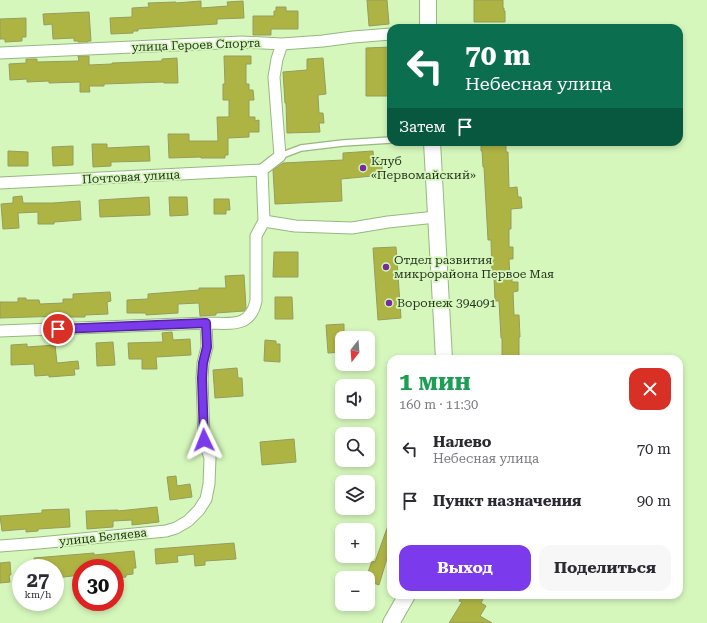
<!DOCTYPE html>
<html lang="ru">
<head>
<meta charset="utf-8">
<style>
  body { margin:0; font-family:"Roboto Serif",serif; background:#f7f7f7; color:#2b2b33; height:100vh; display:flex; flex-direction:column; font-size:15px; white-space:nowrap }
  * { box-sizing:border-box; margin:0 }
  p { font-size:13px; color:#7c7c81 }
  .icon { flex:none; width:22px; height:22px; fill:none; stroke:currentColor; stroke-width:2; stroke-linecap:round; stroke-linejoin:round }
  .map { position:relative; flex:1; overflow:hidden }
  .panel { position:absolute; left:387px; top:355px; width:296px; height:244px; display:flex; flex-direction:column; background:#fff; border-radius:12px; box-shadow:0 2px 6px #0003 }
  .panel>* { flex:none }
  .guide { position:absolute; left:387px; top:24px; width:296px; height:122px; border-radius:12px; box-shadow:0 2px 6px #0003; background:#0b6e4f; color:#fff; overflow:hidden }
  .needle { width:26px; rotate:197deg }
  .tools { position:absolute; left:335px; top:331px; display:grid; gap:8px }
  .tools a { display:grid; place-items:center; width:40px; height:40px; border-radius:8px; background:#fff; box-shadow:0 2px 6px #0003; font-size:20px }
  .speed { position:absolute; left:12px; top:559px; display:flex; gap:8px; font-size:20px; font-weight:700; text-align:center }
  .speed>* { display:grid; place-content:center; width:52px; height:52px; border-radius:50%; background:#fff; box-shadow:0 2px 6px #0003; line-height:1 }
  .speed small { font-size:10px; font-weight:400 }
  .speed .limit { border:6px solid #d22; background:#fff; color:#111 }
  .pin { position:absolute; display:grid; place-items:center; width:34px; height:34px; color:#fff; margin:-17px; border:2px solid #fff; border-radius:50%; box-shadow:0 1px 4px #0007 }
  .me { position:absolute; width:44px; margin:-22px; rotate:358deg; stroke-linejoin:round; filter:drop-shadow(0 0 3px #0008) }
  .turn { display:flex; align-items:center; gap:14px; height:84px; padding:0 12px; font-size:18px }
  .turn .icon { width:52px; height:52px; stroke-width:2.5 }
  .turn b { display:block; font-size:28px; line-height:34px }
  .then { display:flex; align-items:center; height:38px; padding:0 12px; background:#0003; gap:8px; font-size:15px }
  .round { display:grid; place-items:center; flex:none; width:42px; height:42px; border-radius:12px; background:#f7f7f7 }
  .overview { display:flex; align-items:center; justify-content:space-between; height:68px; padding:0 12px }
  h1 { font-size:24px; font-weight:700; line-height:30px; color:#1e9e55 }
  .action { display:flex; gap:8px; margin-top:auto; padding:8px 12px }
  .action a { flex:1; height:46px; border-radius:12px; background:#7c3aed; color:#fff; font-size:16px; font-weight:700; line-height:46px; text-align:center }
  .action a+a { background:#f7f7f7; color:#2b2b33 }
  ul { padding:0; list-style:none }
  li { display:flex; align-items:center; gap:12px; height:52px; padding:0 12px }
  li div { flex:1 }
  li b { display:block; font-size:15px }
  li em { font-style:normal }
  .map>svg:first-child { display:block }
</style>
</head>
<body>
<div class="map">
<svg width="707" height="623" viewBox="0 0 707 623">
  <rect width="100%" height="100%" fill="#d5f7bc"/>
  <path fill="#aeb444" stroke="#979c5d" d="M367,0H387L389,24L369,26Z
    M474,0H503V8H504V11H505V22H474Z
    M201,1V8L228,6L227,2L243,1L244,18L217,19V24L138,29V31H133V33L111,34L110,18L132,17V8L149,7L148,3L176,2V3Z
    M276,7H286V11H298V29H271V35H253V16H274V11H276Z
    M89,12L91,41H88V42H78V41H74V38L53,39L52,24L44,25L43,14Z
    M26,18V37H22V41L5,42V39H0V19Z
    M391,47V96H366V48Z
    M78,56H89V65L112,64V63L162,61V59L177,58L178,83H164L163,82L104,84V86H89L90,92H80V82L49,83V81L27,82V79L10,80L9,64L26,63V59H37V62L79,61Z
    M224,56H251V64H246V84H249V90H253L254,100H249V117H255V121L259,120V132H249V137L228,138V155H225V158H201V157L169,158L168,134H189V141H218L217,117H229V100H223V84H225Z
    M323,58L326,94L318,95L319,113H323L324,123H319L320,132L287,133L286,103H285L283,72L307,70V59Z
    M481,142H506V152H508L509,188L517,187L518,197H521L522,208L511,209V229H509V247H513V259H509L510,278H512V282H518V291L513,292L514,315H519L520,337H519V359H502V338H501L499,301H495L494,276H492L491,240H488L484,167H483L482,151H481Z
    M92,144H107V148L149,146L150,161L111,162V166L93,167Z
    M73,146V165L53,166L52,147Z
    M8,151L28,152V166H8Z
    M373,151L374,162L381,161L383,175L341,179L342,201L275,204L273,170L283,163L343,160V153Z
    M22,196L23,203H53L80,201L81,220L54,222V224H38V212L18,213L19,228L3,229L1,204L13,203V197Z
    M149,197L150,215L100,217L99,200Z
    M169,197H187L188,215L170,216Z
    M214,199H229L230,210H226V214H214Z
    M396,247L401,318L378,320L373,248Z
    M274,252H298V277H273Z
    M244,275L246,308L244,311L216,313V315L200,316L199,303L178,304V313L146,315V313H127V300L148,299V294L199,290V288H226L225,276Z
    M110,292L111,301L107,302L108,314L85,315V317H63V316L0,318V302H18V298H26V300H39L40,304L63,303V299H73V294Z
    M275,297H292L293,319H275Z
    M344,324V338H342V352L328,353L326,325Z
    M172,332L173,340L190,339L191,355L156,357L157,369H142V359H129L128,343L163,342L162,333Z
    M265,340L276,341V344H280V362L264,361Z
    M113,342L115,365L97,366L96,343Z
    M27,344V347L55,345L57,363L78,361L79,369H74L75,375L49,377V375L35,376L34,364L11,365V345Z
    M237,368L238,378H242L243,396L215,398L213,370Z
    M294,439L296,462L262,465L260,442Z
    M176,476L177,486L190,484L192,497L170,500L167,477Z
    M157,507L159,522L132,525V520L113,521V527L87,529L86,511L118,510V511Z
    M69,509L70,527L38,529V531L26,532V529L2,531L0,516L42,513V510Z
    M390,520H391V556L388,555L379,585L368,581V578H366L372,561L375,562Z
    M234,543L236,559L205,561V565L195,566L194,554L177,556L178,562L156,564L155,549Z
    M134,551L136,568H133V574L126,575V577L115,578V568H81V575L55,578V568H35L34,558L94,553V555Z
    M10,562L11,575H9L10,582L0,583V563Z
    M462,595H485L481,603L486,606L480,616L492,623H449L462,602L459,601Z"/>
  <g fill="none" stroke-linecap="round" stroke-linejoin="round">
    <g stroke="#97b77f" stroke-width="8">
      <path id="lane" d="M280,156L301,148L343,143L391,140"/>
    </g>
    <g stroke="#97b77f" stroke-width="13">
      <path id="street" d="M0,53L242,42L282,44L323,41L353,37L391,34
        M0,183L262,170
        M264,221L295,226L352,228L388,222L436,217
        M0,331L206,323C229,323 250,329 256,301V236L264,221L262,170L280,156L274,77L277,59L282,44
        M0,546L39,543L166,531L176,528L188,521L199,510L206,499L209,484L210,458L204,440L202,378L203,363L207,347L206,323"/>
    </g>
    <g stroke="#97b77f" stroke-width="18">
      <path id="secondary" d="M428,0V28
        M432,142L444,359
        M391,623L407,595"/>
    </g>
    <use href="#lane" stroke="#fff" stroke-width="5.5"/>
    <use href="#street" stroke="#fff" stroke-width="11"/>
    <use href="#secondary" stroke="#fff" stroke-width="16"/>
  </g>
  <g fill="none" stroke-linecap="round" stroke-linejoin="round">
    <g stroke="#51269a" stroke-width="10">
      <path id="route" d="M58,329L206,323L207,347L203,363L202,378L204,440"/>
    </g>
    <use href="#route" stroke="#7c3aed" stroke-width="7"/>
  </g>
  <g fill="#782b9d" stroke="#d5f7bc" stroke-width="1.5">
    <circle cx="363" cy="168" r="4"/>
    <circle cx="386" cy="267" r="4"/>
    <circle cx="389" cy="303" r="4"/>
  </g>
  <g text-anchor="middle" stroke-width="3.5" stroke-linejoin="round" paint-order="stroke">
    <g font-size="12" fill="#28351e" stroke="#d5f7bc">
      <text transform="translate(196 45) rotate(-2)" y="4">улица Героев Спорта</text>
      <text transform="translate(131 177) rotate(-3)" y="4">Почтовая улица</text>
      <text transform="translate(103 537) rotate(-6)" y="4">улица Беляева</text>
    </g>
    <g font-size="12" fill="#28351e" stroke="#d5f7bc" text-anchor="start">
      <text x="371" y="165">Клуб<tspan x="371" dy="14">«Первомайский»</tspan></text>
      <text x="394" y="264">Отдел развития<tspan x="394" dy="14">микрорайона Первое Мая</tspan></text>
      <text x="397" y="307">Воронеж 394091</text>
    </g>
  </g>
</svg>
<div class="tools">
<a><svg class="needle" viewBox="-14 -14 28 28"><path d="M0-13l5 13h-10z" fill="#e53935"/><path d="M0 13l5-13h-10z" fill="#7c7c81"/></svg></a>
<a><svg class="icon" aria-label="sound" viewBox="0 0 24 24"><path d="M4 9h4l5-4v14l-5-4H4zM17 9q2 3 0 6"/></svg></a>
<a><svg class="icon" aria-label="search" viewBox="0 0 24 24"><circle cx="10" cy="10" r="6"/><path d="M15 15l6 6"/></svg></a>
<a><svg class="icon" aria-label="layers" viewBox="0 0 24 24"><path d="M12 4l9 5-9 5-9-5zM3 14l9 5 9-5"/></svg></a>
<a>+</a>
<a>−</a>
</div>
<div class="speed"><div>27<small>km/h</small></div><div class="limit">30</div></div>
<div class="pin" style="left:58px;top:329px;background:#d93025"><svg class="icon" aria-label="arrive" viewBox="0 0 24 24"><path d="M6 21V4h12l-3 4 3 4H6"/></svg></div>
<svg class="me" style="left:204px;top:440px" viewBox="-20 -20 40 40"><path d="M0-17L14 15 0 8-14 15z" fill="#7c3aed" stroke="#fff" stroke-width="4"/></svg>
<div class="guide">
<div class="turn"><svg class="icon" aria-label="left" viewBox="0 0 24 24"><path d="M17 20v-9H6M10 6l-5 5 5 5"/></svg><div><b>70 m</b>Небесная улица</div></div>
<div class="then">Затем<svg class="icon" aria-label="arrive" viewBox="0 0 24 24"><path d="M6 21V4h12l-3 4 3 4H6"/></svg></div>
</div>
<section class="panel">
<div class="overview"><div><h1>1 мин</h1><p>160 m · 11:30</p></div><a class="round" style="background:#d93025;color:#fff"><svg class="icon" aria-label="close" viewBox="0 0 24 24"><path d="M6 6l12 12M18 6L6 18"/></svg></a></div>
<ul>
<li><svg class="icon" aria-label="left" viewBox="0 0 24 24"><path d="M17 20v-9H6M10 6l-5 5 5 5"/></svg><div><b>Налево</b><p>Небесная улица</p></div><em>70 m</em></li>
<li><svg class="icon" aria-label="arrive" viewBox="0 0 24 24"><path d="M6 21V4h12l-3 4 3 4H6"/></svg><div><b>Пункт назначения</b></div><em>90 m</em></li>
</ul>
<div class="action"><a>Выход</a><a>Поделиться</a></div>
</section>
</div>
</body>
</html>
